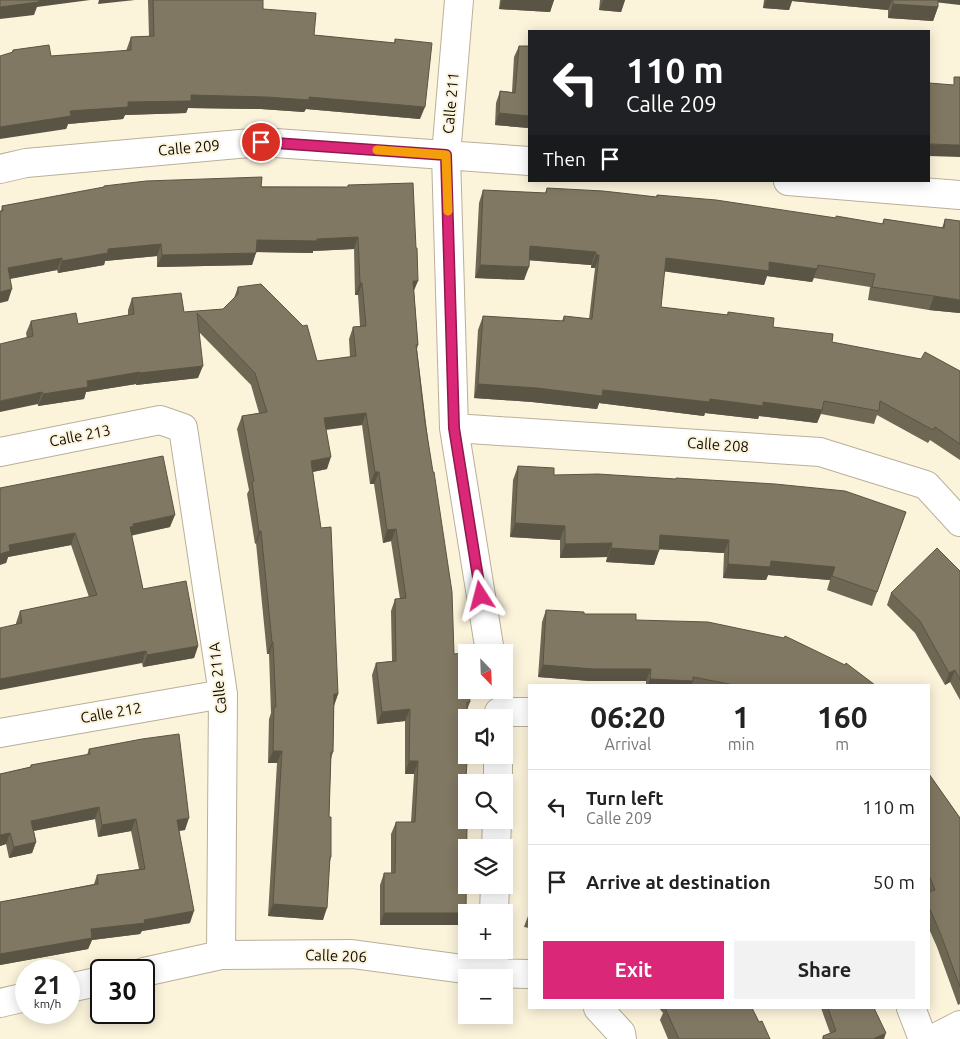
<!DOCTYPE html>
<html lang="en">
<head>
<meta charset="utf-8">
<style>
  body { margin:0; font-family:Ubuntu,sans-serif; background:#f2f2f2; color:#222; height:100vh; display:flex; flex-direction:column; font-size:19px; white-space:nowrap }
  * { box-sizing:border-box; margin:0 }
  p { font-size:16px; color:#767676 }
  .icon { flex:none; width:28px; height:28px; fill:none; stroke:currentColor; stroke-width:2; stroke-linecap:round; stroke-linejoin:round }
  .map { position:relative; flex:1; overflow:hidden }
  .panel { position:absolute; left:528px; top:684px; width:402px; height:325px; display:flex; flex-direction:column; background:#fff; border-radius:0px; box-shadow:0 2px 12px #0003 }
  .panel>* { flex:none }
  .banner { position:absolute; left:528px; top:30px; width:402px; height:152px; border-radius:0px; box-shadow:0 2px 12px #0003; background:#202124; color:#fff; overflow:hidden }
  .needle { width:32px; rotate:157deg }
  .fabs { position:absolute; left:458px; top:644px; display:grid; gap:10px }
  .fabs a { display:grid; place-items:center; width:55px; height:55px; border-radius:0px; background:#fff; box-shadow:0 2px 12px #0003; font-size:25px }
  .speed { position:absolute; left:15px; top:959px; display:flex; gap:10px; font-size:25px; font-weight:700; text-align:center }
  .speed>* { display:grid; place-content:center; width:65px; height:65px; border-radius:50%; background:#fff; box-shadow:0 2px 12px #0003; line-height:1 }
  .speed small { font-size:12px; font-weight:400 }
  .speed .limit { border:2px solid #111; border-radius:8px; background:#fff; color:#111 }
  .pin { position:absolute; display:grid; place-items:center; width:42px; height:42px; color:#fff; margin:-21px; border:2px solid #fff; border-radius:50%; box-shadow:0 1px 5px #0007 }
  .me { position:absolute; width:55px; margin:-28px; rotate:351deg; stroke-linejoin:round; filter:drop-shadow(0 0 4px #0008) }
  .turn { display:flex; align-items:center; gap:18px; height:105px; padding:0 15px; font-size:22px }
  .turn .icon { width:65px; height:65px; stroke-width:2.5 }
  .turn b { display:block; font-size:35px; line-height:42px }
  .then { display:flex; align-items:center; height:48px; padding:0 15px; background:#0003; gap:10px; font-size:19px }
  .eta { display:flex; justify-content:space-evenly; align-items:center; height:85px; text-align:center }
  .eta b { font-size:30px; font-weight:600; line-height:35px }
  .primary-button { display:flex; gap:10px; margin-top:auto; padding:10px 15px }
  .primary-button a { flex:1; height:58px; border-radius:0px; background:#db2777; color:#fff; font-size:20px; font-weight:600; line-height:58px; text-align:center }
  .primary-button a+a { background:#f2f2f2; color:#222 }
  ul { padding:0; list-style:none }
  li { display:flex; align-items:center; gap:15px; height:75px; padding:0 15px; border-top:1px solid #e0e0e0 }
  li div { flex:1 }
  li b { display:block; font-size:19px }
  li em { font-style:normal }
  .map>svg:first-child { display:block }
</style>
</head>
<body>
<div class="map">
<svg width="960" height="1039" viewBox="0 0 960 1039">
  <rect width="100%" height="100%" fill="#fcf3db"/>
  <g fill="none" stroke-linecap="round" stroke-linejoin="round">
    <g stroke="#b8b099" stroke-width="30">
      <path id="minor" d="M459,0L446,155L454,428L490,652
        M0,169L26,163L261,142L529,161
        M788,181L960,195
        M454,428L820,452L926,485L960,522
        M0,452L160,420L183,428L223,694L221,955
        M499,712H529
        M0,733L223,694
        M498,782V755
        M496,848L497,820
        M494,912L495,885
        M144,972L221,955L352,954L493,973L529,974
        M493,973L494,950
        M69,988L101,981
        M0,1003L26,997
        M598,1008L621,1033L622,1039
        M911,1008L923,1039
        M933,1039L960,1025"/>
    </g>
    <use href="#minor" stroke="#fff" stroke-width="28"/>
  </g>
  <path fill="#6e6754" d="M148,0H263V9L314,35L394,43L395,39L420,119L306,109L304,112L261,109L188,108L186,113L125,115L123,119L68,124L66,129L12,52L13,50L51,56L126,51L131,37L149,36Z
    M500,0H554L550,12L499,9Z
    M600,0H625L621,12L599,10Z
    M764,0H960L938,2V7L933,21L888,18V10L792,1L789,10L763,8Z
    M519,46L529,128L495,125L496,103L500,91L512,92L514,57Z
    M348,185L414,291L418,345L417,349L454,654L470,702L467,710L463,823L461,925H380V885L384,873H391V834L396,822H411L414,774H405V721L377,724L372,675L376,663L392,661L391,611L395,599H400L391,541L383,543L374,484H370L362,425L326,430L327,469L313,472L338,694L334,705L333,752L331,759L329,817L331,857L330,861L323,920L268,916L277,763H268L269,719L271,713L269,654H267L256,543L255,544L247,494L249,490L237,429L242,416L259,413L251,385L199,332L198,378L136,385V384L86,392L84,399L38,406L26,333L31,321L78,324L128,315V310L132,298L184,312L223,309L234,298L238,287L317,361L350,357L349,339L353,327L360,326L358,295H355L354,249L313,251V253L256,252L252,265L157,267V256L105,261L104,265L58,273L57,270L10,279L8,301L1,211L2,206L103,188L104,186L348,187Z
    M547,188L656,197L657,195L882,224L884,219L942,228L945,219L960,313L929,310L868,300L870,287L814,278L812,282L767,276L764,285L664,271L661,307L727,315L728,312L773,327L832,342L960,371V460L930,440L928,443L877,415L874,424L821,414L817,423L759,416L758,419L705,413L704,416L599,403L597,409L532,402L474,398L478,330L483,316L562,321L564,316L589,319L595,268H591V265L529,260L524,280L475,278L479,203L483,190L545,193Z
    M518,466L554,475L906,512L872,606L827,590L830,580L768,575L766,580L723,578L724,553L659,549L654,565L606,562L607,557L560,558V540L510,537L513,480Z
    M0,488L170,527L131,535L143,589L198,646L194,658L143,667L142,663L16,625V623L20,611L89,597L71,545L8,557L6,563Z
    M960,571V700L950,682L945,685L915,633L887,605L891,593Z
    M546,610L636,620L875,685H646V681H590L538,677L542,622Z
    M89,749L185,830L179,831L190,923L142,931L140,934L92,940L88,949L0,965V902L94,884L97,875L139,869L131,831L98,837L95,819L34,831L36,842L32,853L9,858L6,844L0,846V774L30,767L31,765L87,755Z
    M929,774L960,818V1004L958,1005L937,947L929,929Z
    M529,913V928L524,927Z
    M659,1008H752L759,1022L770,1039H668L660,1020L663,1013Z
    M821,1008H874L884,1039H822L823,1036L830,1033Z"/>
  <path fill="#5a5445" d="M36,0H90L37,7L34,15L0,19V7Z
    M99,0H135L98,4Z
    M502,0H554L550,12L499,9Z
    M603,0H625L621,12L599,10Z
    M766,0H892L888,10L792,1L789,10L763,8Z
    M935,0H960V5L934,2Z
    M893,4L938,7L933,21L888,18Z
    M191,95L309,97L425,107L420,119L306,109L304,112L261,109L188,108L186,113L125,115L123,119L68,124L66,129L0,139V127L70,111L128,102Z
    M499,113L529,116V128L495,125Z
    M930,144L960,145V157L929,156Z
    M358,237L354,249L313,251V253L253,252L257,240L317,239Z
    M161,244L157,256L105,261L104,265L58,273L62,261L108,249Z
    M530,246L596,252L591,265L525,260Z
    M256,253L252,265L157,267L162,255Z
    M596,255H599L595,268H591Z
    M62,258L57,270L3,280L8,268Z
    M666,258L769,262L817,269L812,282L767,276L764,285L661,271Z
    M480,265L529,267L524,280L475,278Z
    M413,281H418L413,293Z
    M360,283H362L358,295H355Z
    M12,289L8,301L0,303V292Z
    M934,296L960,300V313L929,310Z
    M203,366L198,378L136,385L140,373Z
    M140,372L136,384L86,392L84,399L38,406L43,394L87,381Z
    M478,384L603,390L710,399L763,402L822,410L817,423L759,416L758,419L705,413L704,416L599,403L597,409L532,402L474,398Z
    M42,392L38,404L0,412V401Z
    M366,413L362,425L319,430L324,418Z
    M331,457L327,469L307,473L311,461Z
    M375,472H379L374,484H370Z
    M175,515L170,527L130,536V527L133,524Z
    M515,523L565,526L560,540L510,537Z
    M396,529L391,541L383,543L387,530Z
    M261,531L256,543L255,544L259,532Z
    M75,533L71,545L8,557L6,563L0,565V554L9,545Z
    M660,535L729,540L724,553L655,549Z
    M612,543L607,557L560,558L565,544Z
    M611,548L659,551L654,565L606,562Z
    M771,561L835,567L830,580L768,575L766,580L723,578L728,564Z
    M272,642H273L269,654H267Z
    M198,646L194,658L143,667L147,655Z
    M146,651L142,663L0,690V679Z
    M543,665L651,669L646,681H590L538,677Z
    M955,670L950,682L945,685L949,673Z
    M650,679L693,681L691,685H648Z
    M334,694H338L334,706Z
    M410,709L405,721L377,724L382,712Z
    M273,751H282L277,763H268Z
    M409,761H418L414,774H405Z
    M99,807L95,819L27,832L31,821Z
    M189,818L185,830L173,831L177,820Z
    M136,819L131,831L98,837L102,825Z
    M10,833L6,844L0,846V835Z
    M36,842L32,853L9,858L14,847Z
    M273,904L327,908L323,920L268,916Z
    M194,911L190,923L142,931L140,934L92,940L88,949L0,965V954L91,929Z
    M384,913H466L461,925H380Z
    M886,1033L884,1039H873Z"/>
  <path fill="#807862" stroke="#5a5445" d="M0,0H39V2L0,7Z
    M153,0H263V9L316,13L314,35L395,43V39L432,43L425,107L309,97V100L266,97L191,95V101L128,102V107L70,111L71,116L0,127V56L13,52V50L49,45L51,56L131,50V37L154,36Z
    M893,0H938V7L893,4Z
    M519,46H529V116L499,113L500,91L515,93Z
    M954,77H960V145L930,144L929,147V83L954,85Z
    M262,177L261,187H348V185L413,183L416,248H417L418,281H413L418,345H416L425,422L433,472H434L452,592L454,654L465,653L466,666V690H469L470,702H467V718H466L467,762L463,823H467L466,913H384V873H395L396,822H415L418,761H409L410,709L382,712L376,663L396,661L395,599L406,598L396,529L387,530L379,472H375L366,413L324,418L331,457L311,461L321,528L331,527L338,694H334L333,752H331L329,817H331V857H330L327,908L273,904L282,751H273L274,707H276L273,642H272L261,531L259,532L252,482L254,481L242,416L267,412L255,373L197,313L203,366L140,373V372L87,381L88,387L43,394L42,392L0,401V344L33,336L31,321L76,313L78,324L134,314L132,298L181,293L184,312L223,309L238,294V287L261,284L303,326L307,325L317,361L356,356L353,327L366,326L362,283H360L358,237L317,239V241L257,240L256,253L162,255L161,244L108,249V253L62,261V258L8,268L12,289L0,292V211H3L2,206L104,187V186L146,181Z
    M547,188L603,191L657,197V195L716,200L836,218V216L883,224L884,219L944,228L945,219L960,221V300L934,296L872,287L875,274L818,265L817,269L769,262V271L666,258L661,307L728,315V312L774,318L773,327L833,334L832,342L921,359L925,352L960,371V444L935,427L933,430L880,401L879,411L824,401L822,410L763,402V406L710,399L709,402L603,390L602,396L537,388L478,384L483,316L564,321V316L592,319L599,255H596V252L530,246L529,267L480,265L483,190L546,193Z
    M163,456L175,515L133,524L134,526L130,527L143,589L186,581L198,646L147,655L146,651L0,679V628L22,623L20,611L97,595L75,533L9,545L10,551L0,554V488Z
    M518,466L554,468V475L598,474L676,479V478L775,484L845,491L906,512L877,592L832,576L835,567L771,561L770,567L728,564L729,540L660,535L659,551L611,548L612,543L565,544V526L515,523Z
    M937,548L960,571V680L955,670L949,673L920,621L891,593Z
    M546,610L584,612V614H636V620L708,622L784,638L785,636L845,665L846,663L875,685H734L693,677V681L650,679L651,669H594L543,665Z
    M179,734L189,818L177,820L194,911L144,920L145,923L91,929L92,938L0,954V902L98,884L97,875L145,869L136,819L102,825L99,807L31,821L36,842L14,847L10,833L0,835V774L31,767V765L90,754L89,749L142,739Z
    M929,774L960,818V987L941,935L929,907V892L935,890L929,875Z
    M665,1008H752L759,1022L762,1021L770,1039H679Z
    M828,1008H874L886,1033L873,1039H824L823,1036L836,1031Z"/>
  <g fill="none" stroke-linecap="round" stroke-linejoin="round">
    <g stroke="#8e194d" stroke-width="12">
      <path id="route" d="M261,142L446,155L454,428L481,596"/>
    </g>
    <use href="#route" stroke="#db2777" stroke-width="9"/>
    <path stroke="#f59e0b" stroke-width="9" d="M377,150L446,155L448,211"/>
  </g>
  <g text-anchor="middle" stroke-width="4" stroke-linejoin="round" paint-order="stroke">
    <g font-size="15" fill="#0e0c05" stroke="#fcf3db">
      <text transform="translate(451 103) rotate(-85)" y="5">Calle 211</text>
      <text transform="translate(189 148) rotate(-5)" y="5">Calle 209</text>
      <text transform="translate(80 436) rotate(-11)" y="5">Calle 213</text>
      <text transform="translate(718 445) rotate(4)" y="5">Calle 208</text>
      <text transform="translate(218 678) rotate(-96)" y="5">Calle 211A</text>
      <text transform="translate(111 713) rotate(-10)" y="5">Calle 212</text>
      <text transform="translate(336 956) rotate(2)" y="5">Calle 206</text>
    </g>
  </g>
</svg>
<div class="fabs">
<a><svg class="needle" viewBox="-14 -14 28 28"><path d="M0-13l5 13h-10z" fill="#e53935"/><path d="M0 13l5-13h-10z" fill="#767676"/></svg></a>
<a><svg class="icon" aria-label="sound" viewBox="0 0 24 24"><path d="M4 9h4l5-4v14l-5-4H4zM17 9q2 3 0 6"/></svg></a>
<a><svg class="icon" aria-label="search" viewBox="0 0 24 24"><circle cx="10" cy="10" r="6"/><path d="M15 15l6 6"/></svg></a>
<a><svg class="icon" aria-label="layers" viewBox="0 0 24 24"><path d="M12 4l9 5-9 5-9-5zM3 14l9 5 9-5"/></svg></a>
<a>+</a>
<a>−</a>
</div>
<div class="speed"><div>21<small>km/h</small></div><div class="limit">30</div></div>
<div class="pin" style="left:261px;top:142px;background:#d93025"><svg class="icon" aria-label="arrive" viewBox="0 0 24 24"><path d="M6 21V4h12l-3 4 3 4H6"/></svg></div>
<svg class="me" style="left:481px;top:596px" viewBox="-20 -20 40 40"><path d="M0-17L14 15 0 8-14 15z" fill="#db2777" stroke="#fff" stroke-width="4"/></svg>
<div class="banner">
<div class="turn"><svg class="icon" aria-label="left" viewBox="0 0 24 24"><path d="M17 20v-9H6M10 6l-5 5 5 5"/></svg><div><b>110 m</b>Calle 209</div></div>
<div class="then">Then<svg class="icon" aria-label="arrive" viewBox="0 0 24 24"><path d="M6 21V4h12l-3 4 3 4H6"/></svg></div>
</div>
<section class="panel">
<div class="eta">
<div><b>06:20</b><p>Arrival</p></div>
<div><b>1</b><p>min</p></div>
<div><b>160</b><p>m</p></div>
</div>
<ul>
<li><svg class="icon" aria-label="left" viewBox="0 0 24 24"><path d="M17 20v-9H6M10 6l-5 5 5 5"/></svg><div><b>Turn left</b><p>Calle 209</p></div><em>110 m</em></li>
<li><svg class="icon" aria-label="arrive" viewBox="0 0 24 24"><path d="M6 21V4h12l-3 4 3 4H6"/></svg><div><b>Arrive at destination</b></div><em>50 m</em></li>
</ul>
<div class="primary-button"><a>Exit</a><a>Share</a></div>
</section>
</div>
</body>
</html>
